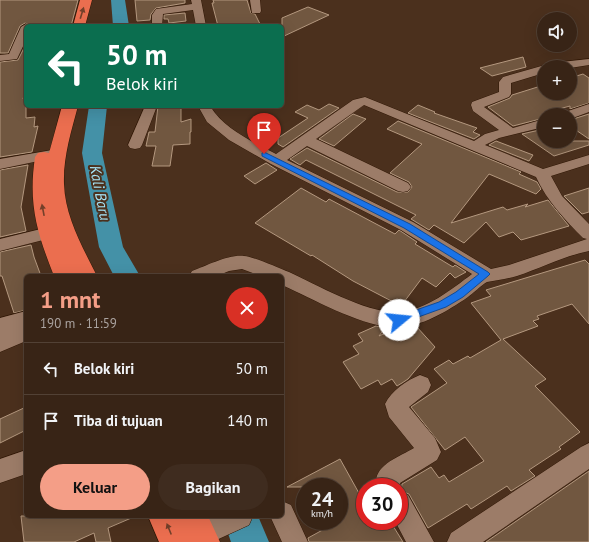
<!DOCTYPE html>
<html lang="id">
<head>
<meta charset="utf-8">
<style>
  body { margin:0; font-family:"PT Sans",sans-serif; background:#3f2c1f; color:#f1f3f6; height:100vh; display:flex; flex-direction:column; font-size:15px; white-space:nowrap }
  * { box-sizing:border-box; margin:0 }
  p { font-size:13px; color:#aba4a1 }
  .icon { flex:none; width:22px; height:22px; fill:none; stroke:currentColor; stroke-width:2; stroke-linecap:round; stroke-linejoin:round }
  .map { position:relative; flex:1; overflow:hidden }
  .drawer { position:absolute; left:24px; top:274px; width:260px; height:244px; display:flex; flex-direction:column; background:#382416; border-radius:6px; box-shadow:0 4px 16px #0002,0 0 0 1px #524135 }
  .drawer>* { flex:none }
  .guide { position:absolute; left:24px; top:24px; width:260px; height:84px; border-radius:6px; box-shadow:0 4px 16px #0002,0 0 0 1px #524135; background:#0b6e4f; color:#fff; overflow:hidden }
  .fabs { position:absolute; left:537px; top:12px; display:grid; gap:8px }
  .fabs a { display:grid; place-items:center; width:40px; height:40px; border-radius:50%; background:#382416; box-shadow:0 4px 16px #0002,0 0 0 1px #524135; font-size:20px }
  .speed { position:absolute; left:296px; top:478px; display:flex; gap:8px; font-size:20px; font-weight:700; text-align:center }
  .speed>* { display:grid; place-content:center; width:52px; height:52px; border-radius:50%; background:#382416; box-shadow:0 4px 16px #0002,0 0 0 1px #524135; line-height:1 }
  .speed small { font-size:10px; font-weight:400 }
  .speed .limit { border:6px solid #d22; background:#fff; color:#111 }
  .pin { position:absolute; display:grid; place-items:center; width:34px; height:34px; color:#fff; margin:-41px -17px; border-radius:50% 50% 50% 0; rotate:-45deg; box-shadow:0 0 4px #0007 }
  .pin .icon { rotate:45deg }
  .me { position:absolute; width:44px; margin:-22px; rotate:73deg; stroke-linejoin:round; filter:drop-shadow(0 0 3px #0008) }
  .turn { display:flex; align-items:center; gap:14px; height:84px; padding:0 16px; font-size:18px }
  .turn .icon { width:52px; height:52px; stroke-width:2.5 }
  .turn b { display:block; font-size:28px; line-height:34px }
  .round { display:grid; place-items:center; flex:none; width:42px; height:42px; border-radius:21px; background:#3f2c1f }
  .head { display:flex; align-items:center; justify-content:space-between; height:68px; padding:0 16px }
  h1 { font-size:24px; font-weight:700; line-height:30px; color:#f49e87 }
  .button { display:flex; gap:8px; margin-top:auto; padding:8px 16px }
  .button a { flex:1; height:46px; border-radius:24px; background:#f49e87; color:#111; font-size:16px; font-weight:700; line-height:46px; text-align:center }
  .button a+a { background:#3f2c1f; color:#f1f3f6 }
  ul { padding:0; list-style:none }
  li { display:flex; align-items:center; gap:12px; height:52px; padding:0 16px; border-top:1px solid #524135 }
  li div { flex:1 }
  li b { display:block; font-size:15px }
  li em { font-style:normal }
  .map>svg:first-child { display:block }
</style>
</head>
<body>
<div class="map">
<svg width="589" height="542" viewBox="0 0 589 542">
  <rect width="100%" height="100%" fill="#4b301d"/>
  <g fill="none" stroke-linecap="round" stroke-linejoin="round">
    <path fill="#4491a7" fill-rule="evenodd" d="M111,0H125L129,26H113Z
      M89,106H107L102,153L123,247L140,276H114L99,247L82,153Z
      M222,516H258L269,542H231Z"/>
  </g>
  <path fill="#715740" stroke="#b4987f" d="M0,0H78L71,26H32L25,23L20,26L8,53H0Z
    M135,0H185V3L156,8L151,14L150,20L137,21Z
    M213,0H247L251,13L255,14L261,26H218L212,3H214Z
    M308,7L329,15L282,37V18Z
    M185,13L186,21L169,23L168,19H164V15Z
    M26,44V88L23,99L26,98V118L35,117L34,127L38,126L32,152L0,157V62L18,60Z
    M523,57L526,67L492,76L480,68Z
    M583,74L589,78V103L570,109V106L544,113V118L513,126L488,107L510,98L512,95L544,85V93H570V78Z
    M329,104L339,108L283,147L278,144V138L308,118L295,112L307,105L319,110Z
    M418,105L435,112L434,113L477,128L473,132L480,135L474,139L408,113Z
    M158,106H181V122L191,119V132H190V144L173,145L170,166H152L156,146H146L149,132H155Z
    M353,114L366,119L334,146L319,139Z
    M589,114V139L570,126V120Z
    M398,121L521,172L519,174L537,182L541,189L536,194L489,174L451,223L503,207L507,210L528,204L525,207L548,200L569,226L521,240L513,232L499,237L486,222L464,243L434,225L429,230L411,219L416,215L306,160L300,165L290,159L307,148L397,192H408L412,187L409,182L390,173L422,144L387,129Z
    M544,129V141H589V145L554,156L522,134Z
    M496,141L533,155L529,161L489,145Z
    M266,163L277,170L255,184L244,176Z
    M28,165L21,207L26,231L0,237V170Z
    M301,188L326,202L329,199L395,234L399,230L417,242L415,244L453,267L455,265L466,272L455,278L450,273L436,287L422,278L401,306L353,281L312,255L311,256L255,223Z
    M589,188V212L582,214L564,196Z
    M31,245L34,257L41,276H26V310L14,313L2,276H0V252Z
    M585,260L589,264V324L572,304L537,316L539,319L533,321L538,326L503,339L546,379L535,386L580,432L559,447L561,449L529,470L535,476L511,491L507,486L471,509L467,504L428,528L409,494L401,491L402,484L431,467L439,478L444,475L449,482L484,461L465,437L445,450L411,407L447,383L434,369L449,360L453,364L468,356L470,358L501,340L471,303L491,296L486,290Z
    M376,326L385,328L379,336L394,329L416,326L435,347L408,379L402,383L397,386L392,379L381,385L378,380L361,389L343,362L359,354L353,346L363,341L358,334Z
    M26,407V430L0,443V419Z
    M340,459L365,504V521H390L403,542H309L308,538L339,521V487H287Z
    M589,471V542H486Z
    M21,516H136L108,528L111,542H96L94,533L74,542H24Z"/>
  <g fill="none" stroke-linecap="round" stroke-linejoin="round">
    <g stroke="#301705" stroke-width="1">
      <path id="minor" d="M191,0H201L206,26H196L193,10L163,14L162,26H152V15L156,9L192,4Z
        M250,0H260L261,11L260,13H252Z
        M26,24L31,26H26V40L17,59L0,61V55L9,54L21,27Z
        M589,59V65L570,68L544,67V73L511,83V94L509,97L484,107L513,128L544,119V127L499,138L485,145L543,169L589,155V164L551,176L562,196L589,224V251C564,256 541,268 517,276C507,279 497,280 487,282C483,284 472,294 468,297C446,312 417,330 390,327C357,324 313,299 282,285V276H261L242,269L229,271L217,276H189L192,271C206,266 229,254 244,256C255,257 278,268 289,272C317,285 370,315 400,312C426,310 452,289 472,274L401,230L271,164L229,140L207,122L198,106H210C225,130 252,141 276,154L353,100L365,97L474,141L485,134L499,130L473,111L471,105L472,102L499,92V82L503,77L552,63ZM364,105L536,177C547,201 565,220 583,238L587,239L509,265L491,269L413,222L287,160L307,146L398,191L403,192L408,191L411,187L408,183L316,139Z
        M589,104V112L570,119V115H563L565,112Z
        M145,106H157L142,145L140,148L135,149L130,148L128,145Z
        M58,149L63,150L65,153L63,156L0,169V159Z
        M49,227L55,229L57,233L55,237L0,251V239Z
        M26,311V341L0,352V318Z
        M420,375L428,378L431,385L428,392L409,407L435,438L441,452L437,460L400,483L401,487L399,492L408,495L434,542H406L395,521H399V487H377C371,466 399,457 414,448L389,417L385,404C391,391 407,380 420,375Z
        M589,443V469L483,542H447L451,533L581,447Z
        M26,450V474L0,483V459Z
        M282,501L291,505L308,542H282L270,516H282Z
        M211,516H253L249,525L212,542H190L187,534L191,525Z"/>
    </g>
    <g stroke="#301705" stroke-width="1">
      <path id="highway" d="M80,0H92L85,26H73Z
        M62,106H78C71,132 63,158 64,184C65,217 83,248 97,276H54C37,233 28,204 35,157L38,153L44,152L49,153Z
        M148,516H208L220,542H159Z"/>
    </g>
    <use href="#minor" fill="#9c7c68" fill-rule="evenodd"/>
    <use href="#highway" fill="#eb6e4f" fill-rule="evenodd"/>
  </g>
  <defs><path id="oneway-solid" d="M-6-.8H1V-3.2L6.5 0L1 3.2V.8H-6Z"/></defs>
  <g fill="#73402a">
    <use href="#oneway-solid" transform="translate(82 13) rotate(-73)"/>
    <use href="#oneway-solid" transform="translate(43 210) rotate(-101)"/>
    <use href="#oneway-solid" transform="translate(169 529) rotate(-112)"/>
  </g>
  <path fill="#1a73e8" stroke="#114b97" d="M264,152L410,224L488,272L490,274L488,276L463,297L446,307L399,324L396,323L394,320L396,317L439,302L456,292L479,274L404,228L262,156V153Z"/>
  <g text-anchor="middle" stroke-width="4" stroke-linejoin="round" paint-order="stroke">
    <g font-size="15" font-style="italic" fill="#a6e4f7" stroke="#4b301d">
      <text transform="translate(100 193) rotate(79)" y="5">Kali Baru</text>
    </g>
  </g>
</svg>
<div class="fabs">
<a><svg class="icon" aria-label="sound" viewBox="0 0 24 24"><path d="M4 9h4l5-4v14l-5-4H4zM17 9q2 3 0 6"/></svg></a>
<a>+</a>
<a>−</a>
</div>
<div class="speed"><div>24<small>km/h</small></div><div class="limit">30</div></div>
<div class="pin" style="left:264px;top:154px;background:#d93025"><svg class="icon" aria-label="arrive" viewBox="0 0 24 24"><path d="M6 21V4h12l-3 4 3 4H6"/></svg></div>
<svg class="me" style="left:399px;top:320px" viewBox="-20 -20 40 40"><circle r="19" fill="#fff"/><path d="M0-13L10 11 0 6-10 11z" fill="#1a73e8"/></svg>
<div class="guide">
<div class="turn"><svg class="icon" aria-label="left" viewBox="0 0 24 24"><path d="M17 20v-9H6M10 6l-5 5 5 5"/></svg><div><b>50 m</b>Belok kiri</div></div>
</div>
<section class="drawer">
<div class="head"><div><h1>1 mnt</h1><p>190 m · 11:59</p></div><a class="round" style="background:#d93025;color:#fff"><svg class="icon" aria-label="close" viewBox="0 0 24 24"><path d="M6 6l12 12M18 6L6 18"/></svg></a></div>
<ul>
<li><svg class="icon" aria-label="left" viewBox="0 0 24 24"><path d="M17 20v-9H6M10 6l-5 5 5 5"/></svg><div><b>Belok kiri</b></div><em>50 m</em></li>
<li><svg class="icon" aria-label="arrive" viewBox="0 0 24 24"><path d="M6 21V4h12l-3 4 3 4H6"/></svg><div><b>Tiba di tujuan</b></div><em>140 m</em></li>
</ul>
<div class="button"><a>Keluar</a><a>Bagikan</a></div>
</section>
</div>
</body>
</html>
